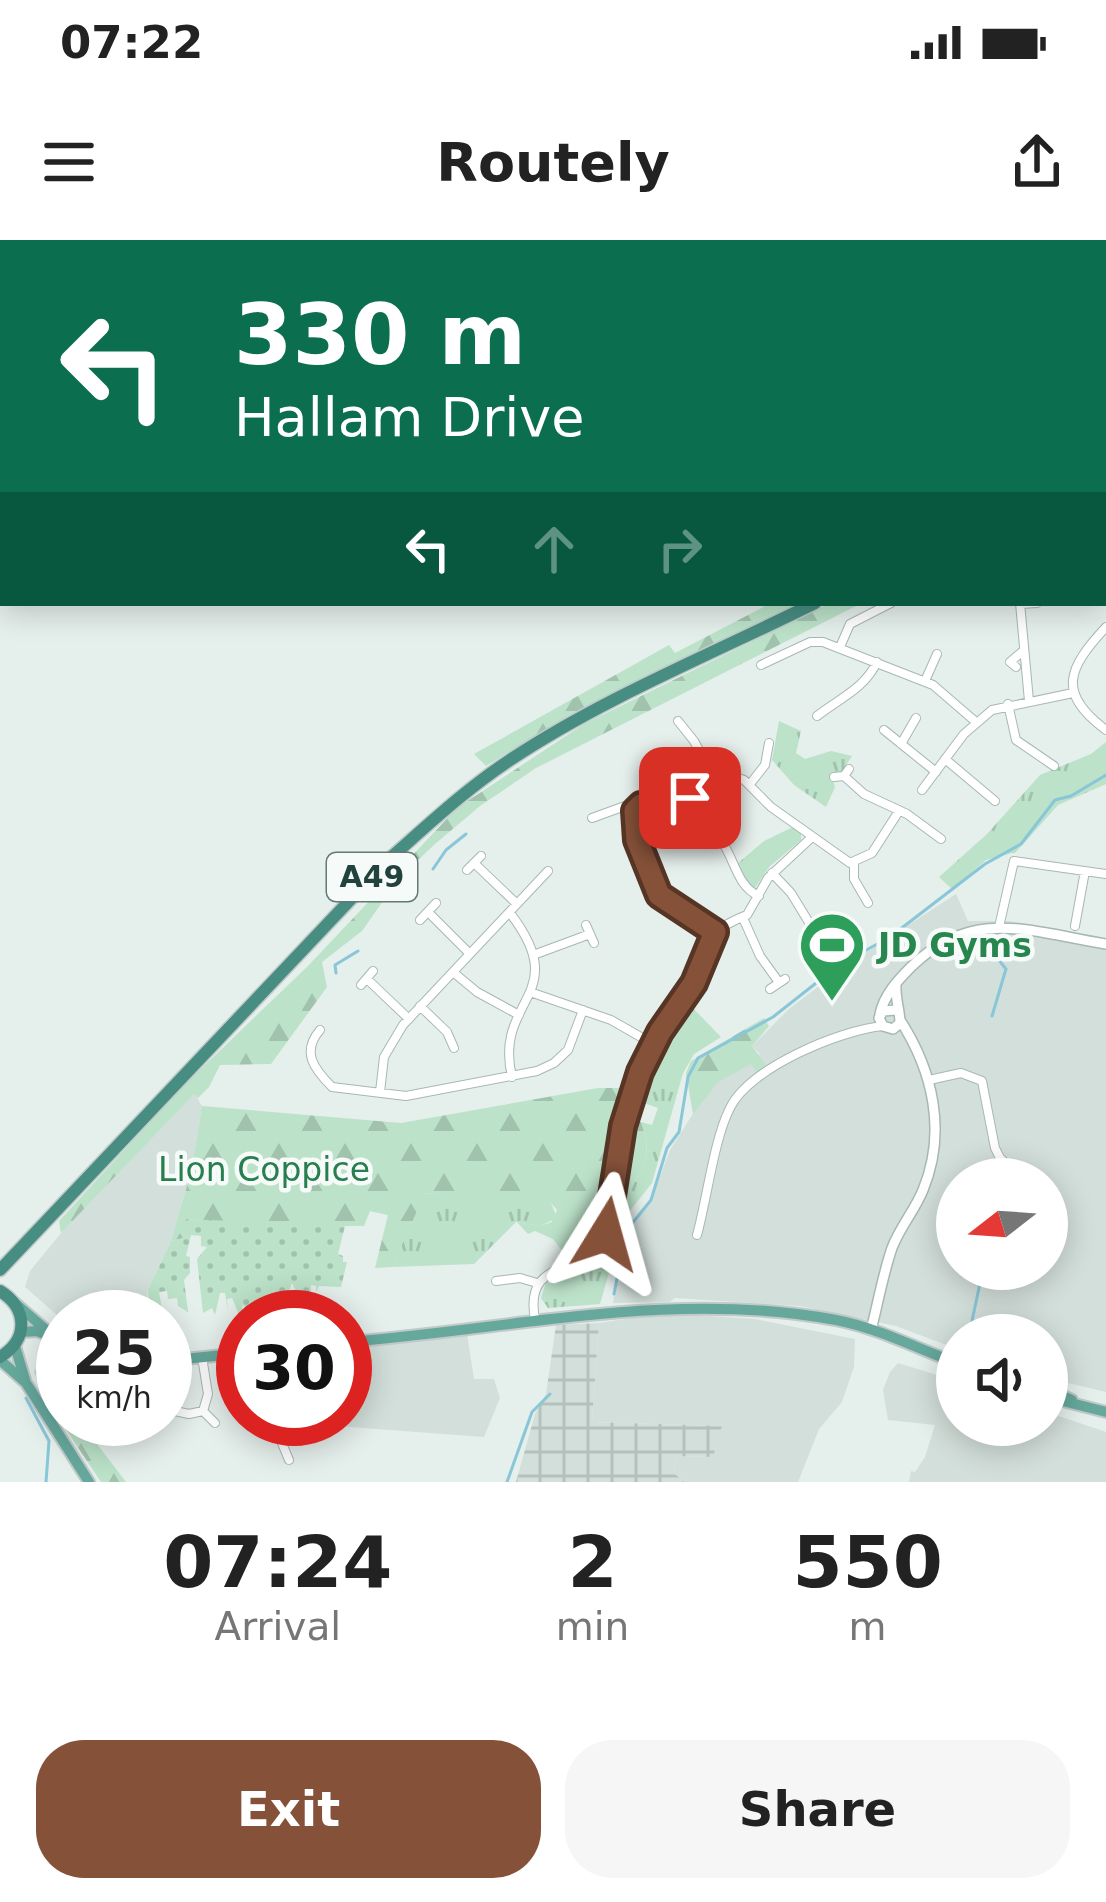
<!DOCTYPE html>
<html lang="en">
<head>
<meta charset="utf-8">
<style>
  body { margin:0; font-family:"DejaVu Sans",sans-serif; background:#f6f6f6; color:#222; height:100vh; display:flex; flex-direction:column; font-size:45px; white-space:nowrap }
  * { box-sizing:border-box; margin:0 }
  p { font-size:39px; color:#767676 }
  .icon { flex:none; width:66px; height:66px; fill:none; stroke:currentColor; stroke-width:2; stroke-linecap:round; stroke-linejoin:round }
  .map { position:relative; height:1242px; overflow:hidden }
  .drawer { display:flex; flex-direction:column; background:#fff; flex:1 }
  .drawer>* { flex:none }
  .guide { position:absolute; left:0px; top:0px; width:1107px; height:366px; box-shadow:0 6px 30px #0003; background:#0b6e4f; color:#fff; overflow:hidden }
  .needle { width:78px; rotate:253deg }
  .buttons { position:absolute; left:936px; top:918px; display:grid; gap:24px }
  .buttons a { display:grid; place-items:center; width:132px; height:132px; border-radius:50%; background:#fff; box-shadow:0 6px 30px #0003; font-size:60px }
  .speed { position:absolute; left:36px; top:1050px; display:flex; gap:24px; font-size:60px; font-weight:700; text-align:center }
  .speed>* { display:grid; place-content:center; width:156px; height:156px; border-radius:50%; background:#fff; box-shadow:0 6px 30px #0003; line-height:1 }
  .speed small { font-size:30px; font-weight:400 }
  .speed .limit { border:18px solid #d22; background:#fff; color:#111 }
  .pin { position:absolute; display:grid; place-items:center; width:102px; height:102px; color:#fff; margin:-51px; border-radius:24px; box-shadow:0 6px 18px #0006 }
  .me { position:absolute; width:132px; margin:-66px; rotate:8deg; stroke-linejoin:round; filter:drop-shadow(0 0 9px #0008) }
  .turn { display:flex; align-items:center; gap:42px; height:252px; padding:0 36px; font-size:54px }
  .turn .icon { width:156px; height:156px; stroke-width:2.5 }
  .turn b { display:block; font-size:84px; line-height:102px }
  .lanes { display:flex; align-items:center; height:114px; padding:0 36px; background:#0003; justify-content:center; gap:60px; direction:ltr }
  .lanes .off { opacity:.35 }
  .eta { display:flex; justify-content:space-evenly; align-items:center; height:204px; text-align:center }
  .eta b { font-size:72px; font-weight:700; line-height:84px }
  .action { display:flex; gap:24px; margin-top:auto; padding:24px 36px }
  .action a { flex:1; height:138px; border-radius:48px; background:#855139; color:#fff; font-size:48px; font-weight:700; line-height:138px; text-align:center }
  .action a+a { background:#f6f6f6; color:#222 }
  .status { display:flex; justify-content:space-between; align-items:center; height:84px; padding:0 60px; background:#fff; direction:ltr }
  .status svg { height:33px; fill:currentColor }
  header { display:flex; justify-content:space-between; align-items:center; height:156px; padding:0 36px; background:#fff; font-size:54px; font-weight:700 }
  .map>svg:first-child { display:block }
</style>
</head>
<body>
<div class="status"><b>07:22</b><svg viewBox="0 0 49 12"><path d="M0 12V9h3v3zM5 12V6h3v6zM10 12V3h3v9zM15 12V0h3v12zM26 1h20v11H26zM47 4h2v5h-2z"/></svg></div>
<header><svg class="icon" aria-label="menu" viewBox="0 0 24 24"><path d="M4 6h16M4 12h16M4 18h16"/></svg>Routely<svg class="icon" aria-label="share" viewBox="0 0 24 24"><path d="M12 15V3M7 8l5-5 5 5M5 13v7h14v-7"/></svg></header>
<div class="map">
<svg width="1106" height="1242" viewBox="0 0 1106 1242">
  <defs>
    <pattern id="industrial-grid" width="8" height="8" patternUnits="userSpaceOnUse" patternTransform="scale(3)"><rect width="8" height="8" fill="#d3dfda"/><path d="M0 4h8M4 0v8" fill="none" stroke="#b5c1bc"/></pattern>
    <pattern id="grass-tufts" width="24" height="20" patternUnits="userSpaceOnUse" patternTransform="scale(3)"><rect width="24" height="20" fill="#bce2c9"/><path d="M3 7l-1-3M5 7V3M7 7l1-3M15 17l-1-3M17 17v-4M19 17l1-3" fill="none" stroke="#a1c3ae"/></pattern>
    <pattern id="forest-firs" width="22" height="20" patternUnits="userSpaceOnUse" patternTransform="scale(3)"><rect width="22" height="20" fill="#bce2c9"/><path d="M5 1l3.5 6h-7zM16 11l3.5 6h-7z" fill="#a1c3ae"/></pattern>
    <pattern id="garden-dots" width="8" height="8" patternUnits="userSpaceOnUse" patternTransform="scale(3)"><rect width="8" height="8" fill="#bce2c9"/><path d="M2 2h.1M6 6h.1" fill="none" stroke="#a1c3ae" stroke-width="1.8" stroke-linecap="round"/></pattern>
  </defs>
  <rect width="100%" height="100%" fill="#e5efeb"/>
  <path fill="#d3dfda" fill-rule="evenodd" d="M956,654L968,681H1010L1106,698V1152L1047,1138V1095H957V1109L896,1086L800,1066L675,1058L670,1062L613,1063L626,991L651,960L670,910L701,861L718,842L760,814L752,806L789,769L844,727ZM957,939H1047V1029H957Z
    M194,853L202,866L191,932L171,1001L148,1050L144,1077L63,1079L58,1076L25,1047L30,1031L61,993Z
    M665,1073L755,1079L855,1099L854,1127L842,1162L819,1189L798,1242H684L674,1233L676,1216L712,1217L721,1186L592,1182L599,1083Z
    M467,1094L474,1139H494L500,1158L484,1197L336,1186V1179H345V1150L358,1147L352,1107Z
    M898,1123L957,1141V1185H1047V1172L1106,1192V1242H909L911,1231L915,1232L925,1217L935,1185L888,1180L883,1150L890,1132Z"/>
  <path fill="url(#industrial-grid)" d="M599,1083L592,1182L722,1186L713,1217L676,1216L674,1233L684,1242H516L535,1174L546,1154L556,1085Z"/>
  <path fill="url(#grass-tufts)" d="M779,481L801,491L796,513L805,519L831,511L852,516L841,533H831L835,547L826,567L794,545L772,520Z
    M1106,502V544L1058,565L1016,612L986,620L952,649L939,637L987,594L1040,535L1091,514Z
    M793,587L801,593V600L769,627L755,648L747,647L737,624L764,601Z
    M685,760L721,797L694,814L683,833L652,943L625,977L600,1064L548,1068L541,1058L546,1042L603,1010L610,996L618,957H623C645,931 653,915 641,882L652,885L658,868L644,863L638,881H633L626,889C636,843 659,799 685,760Z
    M424,953L538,960L551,963L557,978L540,986L516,982L474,1024L392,1027Z"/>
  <path fill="url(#forest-firs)" d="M771,363H802L571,474L486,526L474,514L669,405L675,413Z
    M830,363H862L536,528L480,566L435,604L399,638L362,691L322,722L327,747L271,824L220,825L209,847L198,858L194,854L61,993L59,981L183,846L308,726L457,568L584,484Z
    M764,778L769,786L752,806L766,825L757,833L751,824L718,842L693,874L686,833L691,821Z
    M598,848H619L597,993L586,1006L563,1012L553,999L535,991L528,994L517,982L540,986L552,982L557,970L551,963L425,953L392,1027L375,1028L388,975L370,971L364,986H279L187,979L188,997L171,1001L191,932L202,866L401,883Z
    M633,881L641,882C653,915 645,932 622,958C613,943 621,896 633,881Z
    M38,1124L63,1126V1132L47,1135L63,1160V1179H78L126,1242H101L51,1167L34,1132Z"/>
  <path fill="url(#garden-dots)" d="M186,979L345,986L338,1014L343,1016V1022H347L341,1047L319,1046L316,1052V1046L311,1045V1055L299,1057L292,1043L286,1060L276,1059L273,1050L274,1064L246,1068L242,1064L243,1076L240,1077L232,1058L227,1059L228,1070L225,1053H220L215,1075L212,1068L203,1073L197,1019L207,1007L201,1006V996L191,995L186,1016L190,1017V1033L184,1040L188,1072L178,1066L177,1058L168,1059L167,1051L159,1052L163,1074L149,1077L148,1050L171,1001L188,997Z"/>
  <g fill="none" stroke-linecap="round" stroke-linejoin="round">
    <path stroke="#89c6d8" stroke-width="3" d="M433,629L446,610L466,594
      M986,704L1006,729L992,776
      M336,733L335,725L358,711
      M614,1054L626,991L651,960L667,908L679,892L688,837L698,818L773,777L839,725L890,697L985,624L1021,604L1055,560L1071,556L1106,535
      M969,1095L983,1029
      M26,1158L49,1201L46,1242
      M507,1242L532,1172L550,1154"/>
    <g stroke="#a7b8b3" stroke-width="10">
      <path id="minor" d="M1104,272H1106
        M1020,363L1029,461
        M1020,364L1037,363
        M1106,387C1068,428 1056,453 1106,490
        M840,407L850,384L891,363
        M761,425L810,402H823L933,445L976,482
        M1016,427L1010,422L1023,411
        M925,441L937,414
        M1008,464L1016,500L1054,526
        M817,476C840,458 864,449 877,422
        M678,481L694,501L709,528L744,540L771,567L850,623L872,613L899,571
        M884,490L936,532
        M901,504L916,478
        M945,519L995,561
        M709,528L686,561L636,568L635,591L659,655L714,691
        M844,536L864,554L907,574L941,599
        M834,537L844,536L849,529
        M750,544L765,525L769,503
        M922,550L964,494L992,470L1073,453
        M592,578L625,566L636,568
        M720,599C735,618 736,646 759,656
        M474,623L517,664
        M854,624V639L868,663
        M467,630L481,616
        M772,633L791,653L816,694
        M428,672L470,714
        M510,673C574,756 493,758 512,837
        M743,678L760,716L778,741
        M420,680L436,663
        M586,685L594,703
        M1075,686L1085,631
        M999,687L1014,621L1106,634
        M536,714L590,694
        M453,732L477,752L519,775
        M367,739L409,779
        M361,745L373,731
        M770,749L785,739
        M530,752L611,780L653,804
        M420,766L447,792L454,808
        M320,790C301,812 314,829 332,847L406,856L537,831L554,823L568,810L583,770
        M929,840L961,833L982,841L995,908L1000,918L1023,939
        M380,852L384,817L403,785L548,631
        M697,995C707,959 714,899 730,868C749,828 840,790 883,786
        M496,1041L520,1038L537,1043
        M535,1079C522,1012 594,1039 608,989C617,954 616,916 624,880C637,827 666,787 694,742C718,703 695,696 747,675L768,638L812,597
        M165,1169L189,1174L203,1171L208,1154L202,1117
        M203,1171L215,1183
        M272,1179L289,1220"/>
    </g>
    <g stroke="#a7b8b3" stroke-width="12">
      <path id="tertiary" d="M896,744C895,759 900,770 900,783L893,789L883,786L879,778L883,771L896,770
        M880,774C884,755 898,740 911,727C973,666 1031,692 1106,704
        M871,1090C878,1063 883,1034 892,1008C900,987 915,970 923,950C947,892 933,831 900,780"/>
    </g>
    <g stroke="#c1cac9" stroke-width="14">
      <path id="primary" d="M15,1063L52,1095
        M22,1092L37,1091L63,1101
        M345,1102C509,1090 672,1049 836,1080C878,1088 918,1109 957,1123
        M15,1106L25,1140
        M0,1120L26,1143L89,1242
        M165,1121L243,1113
        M1047,1149L1072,1160
        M1047,1157L1106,1172"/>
    </g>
    <g stroke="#c1cac9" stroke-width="15">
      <path id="trunk" d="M1104,220L1106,219
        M0,1030L388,620C428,585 466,549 510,520C601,459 716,412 815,363
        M0,1051C28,1068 29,1100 0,1117"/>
    </g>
    <use href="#minor" stroke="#fff" stroke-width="8"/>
    <use href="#tertiary" stroke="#fff" stroke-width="9"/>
    <use href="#primary" stroke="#66a89c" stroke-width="10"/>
    <use href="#trunk" stroke="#488d82" stroke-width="12"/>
  </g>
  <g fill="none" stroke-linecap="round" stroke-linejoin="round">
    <g stroke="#563525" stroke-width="30">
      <path id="route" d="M606,994L623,886L640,832L660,792L694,743L715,692L659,655L637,600L635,571L641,565H674L690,558"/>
    </g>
    <use href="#route" stroke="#855139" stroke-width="21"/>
  </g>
  <defs>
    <g id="stadium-pin" transform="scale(3.45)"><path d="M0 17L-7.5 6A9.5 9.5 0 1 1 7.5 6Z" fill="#2e9e5b" stroke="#f6fbf9"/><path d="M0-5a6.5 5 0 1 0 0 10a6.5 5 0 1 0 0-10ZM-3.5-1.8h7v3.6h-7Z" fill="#fff"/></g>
  </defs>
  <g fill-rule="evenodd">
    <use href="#stadium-pin" x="832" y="705"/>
  </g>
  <g text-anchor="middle" stroke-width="9" stroke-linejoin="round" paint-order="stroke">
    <rect fill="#f6fbf9" stroke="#627a75" stroke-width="3" x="327" y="613" width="90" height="48" rx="9"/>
    <g font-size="30" font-weight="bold" fill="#22433d">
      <text x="372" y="647">A49</text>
    </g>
    <g font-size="33" font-weight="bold" fill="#27864d" stroke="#f6fbf9" text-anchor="start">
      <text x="878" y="717">JD Gyms</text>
    </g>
    <g font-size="33" fill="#287e4f" stroke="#f6fbf9">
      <text x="264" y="941">Lion Coppice</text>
    </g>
  </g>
</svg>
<div class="buttons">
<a><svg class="needle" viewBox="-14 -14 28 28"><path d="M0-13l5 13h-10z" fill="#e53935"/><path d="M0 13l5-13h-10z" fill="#767676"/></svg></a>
<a><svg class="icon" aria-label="sound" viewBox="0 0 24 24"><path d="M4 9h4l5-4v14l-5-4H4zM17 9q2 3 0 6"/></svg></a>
</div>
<div class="speed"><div>25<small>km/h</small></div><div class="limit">30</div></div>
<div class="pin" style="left:690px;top:558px;background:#d93025"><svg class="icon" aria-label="arrive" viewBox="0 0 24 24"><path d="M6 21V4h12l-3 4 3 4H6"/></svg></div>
<svg class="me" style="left:606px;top:994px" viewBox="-20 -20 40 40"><path d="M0-17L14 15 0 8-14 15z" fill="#855139" stroke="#fff" stroke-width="4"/></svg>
<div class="guide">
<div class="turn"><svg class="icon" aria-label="left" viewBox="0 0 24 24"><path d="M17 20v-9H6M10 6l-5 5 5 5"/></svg><div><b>330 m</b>Hallam Drive</div></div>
<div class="lanes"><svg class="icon" aria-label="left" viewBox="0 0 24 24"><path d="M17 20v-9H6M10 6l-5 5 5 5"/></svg><svg class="icon off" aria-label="ahead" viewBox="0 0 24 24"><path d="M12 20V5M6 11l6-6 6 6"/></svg><svg class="icon off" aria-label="right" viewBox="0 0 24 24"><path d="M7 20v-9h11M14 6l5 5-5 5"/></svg></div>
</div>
</div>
<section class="drawer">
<div class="eta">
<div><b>07:24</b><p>Arrival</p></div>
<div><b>2</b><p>min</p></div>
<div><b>550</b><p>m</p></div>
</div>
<div class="action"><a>Exit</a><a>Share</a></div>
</section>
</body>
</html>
